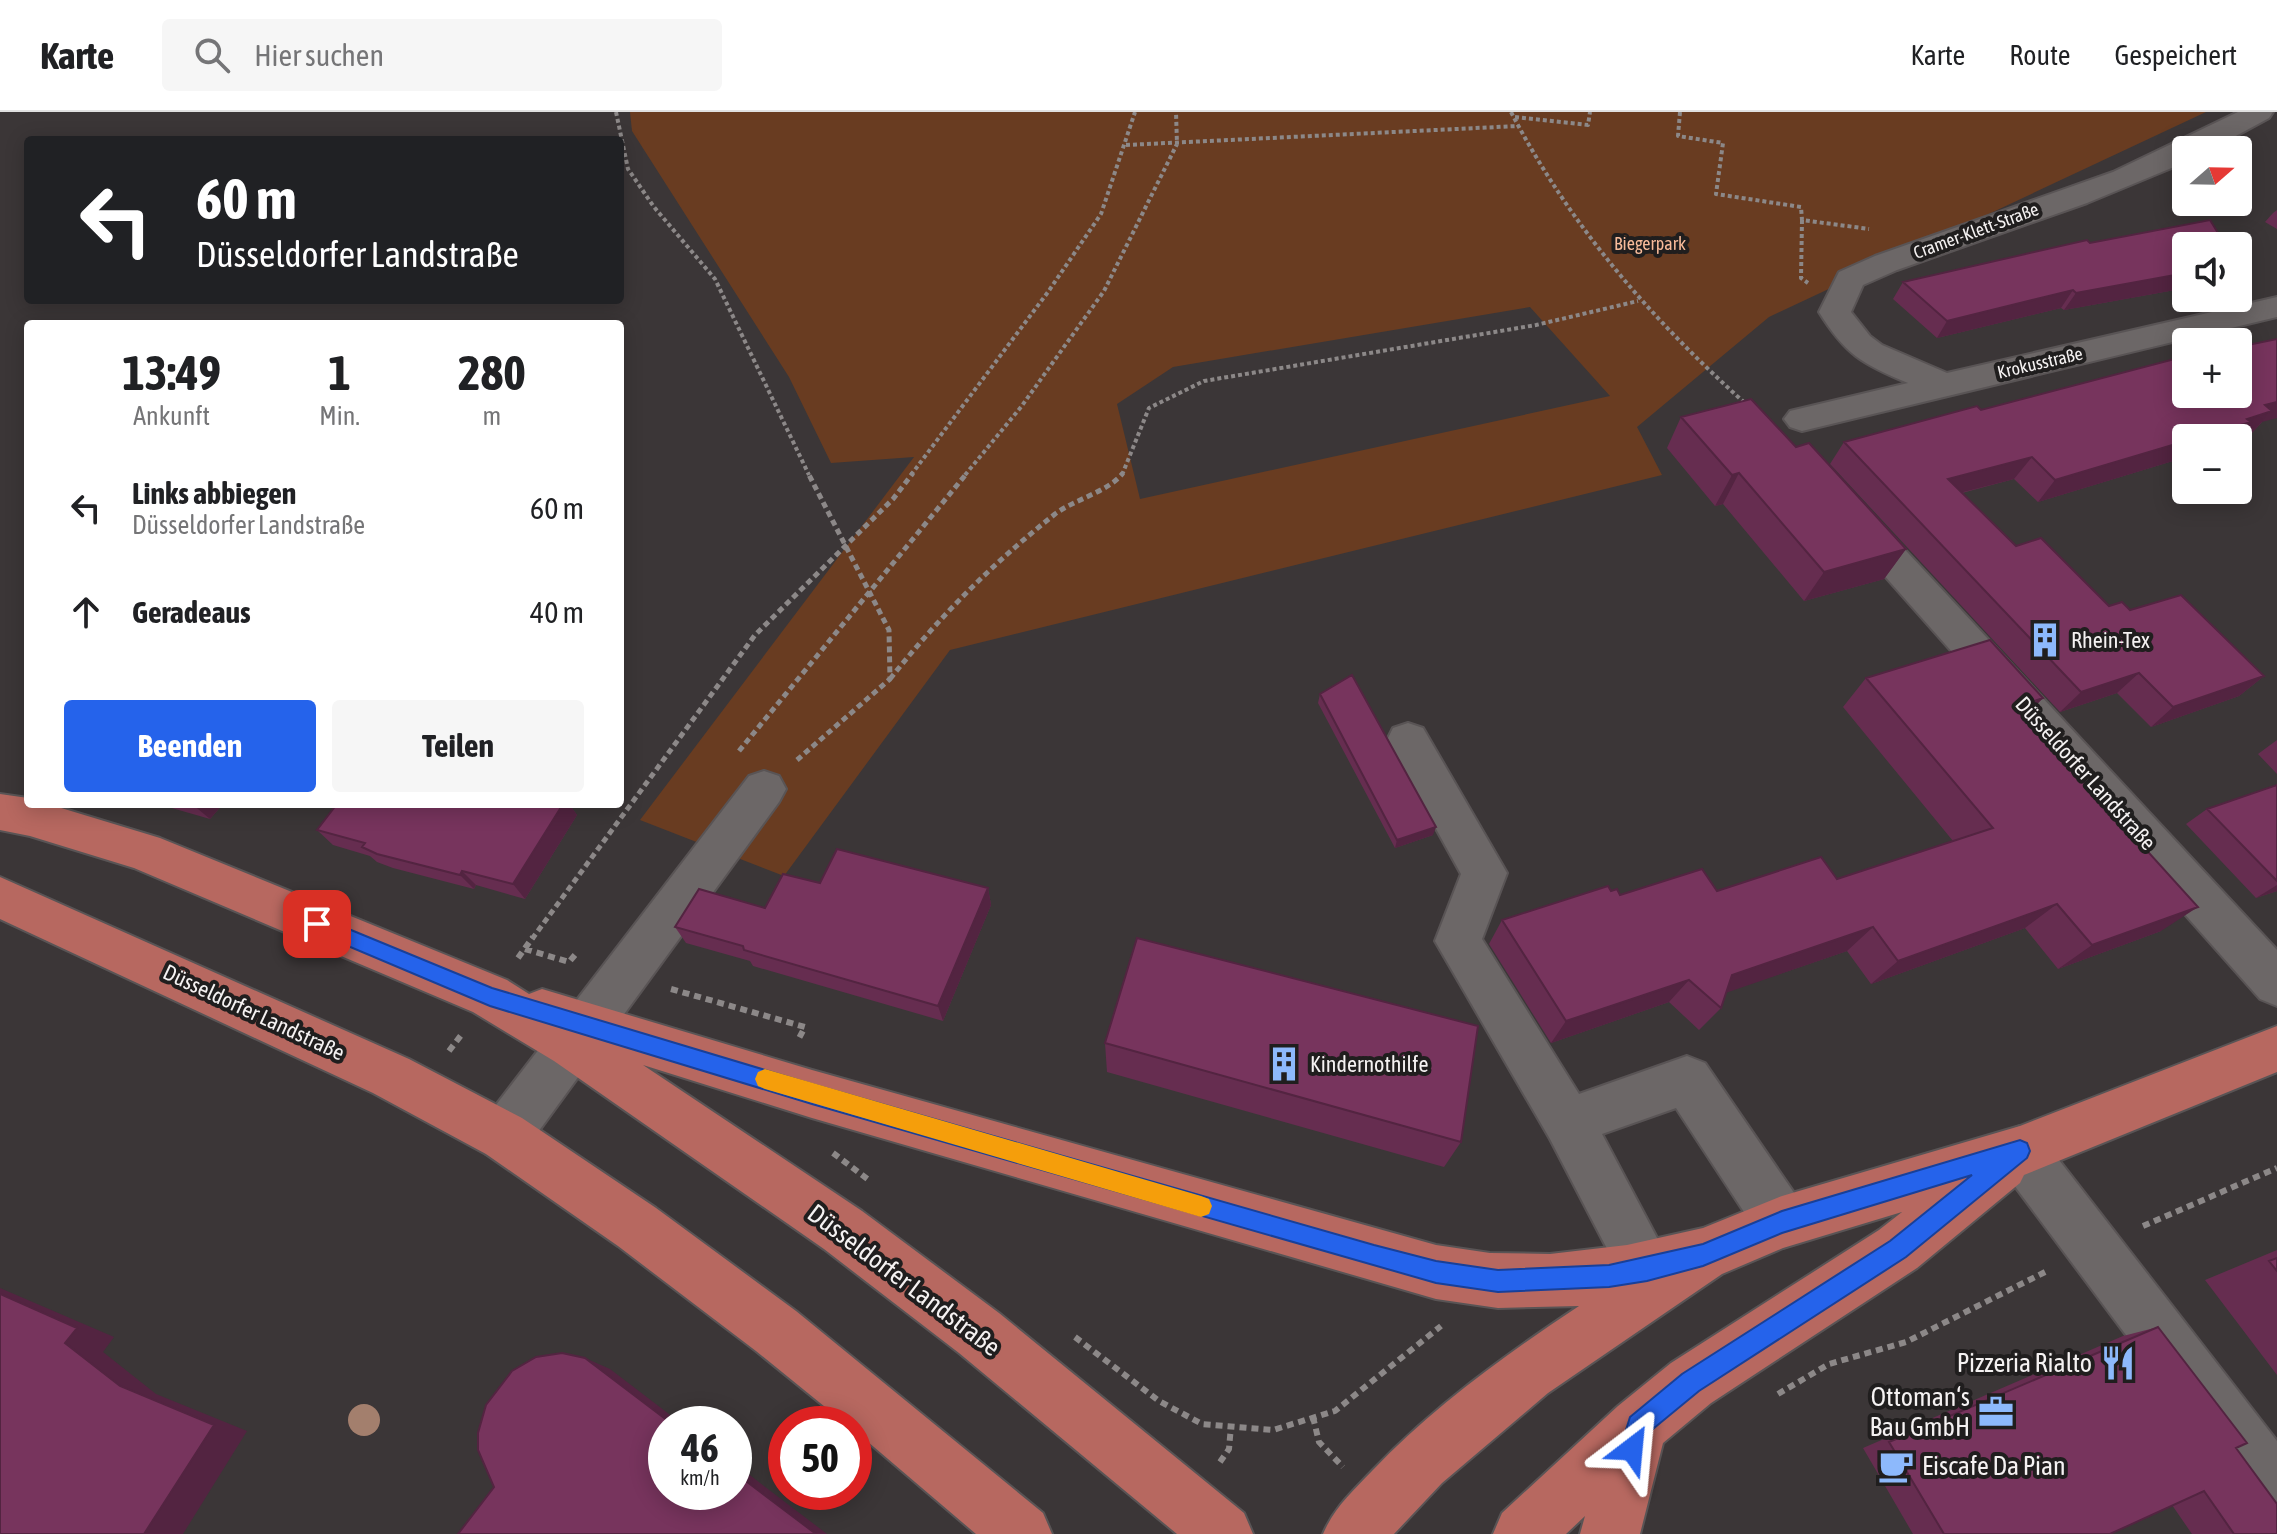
<!DOCTYPE html>
<html lang="de">
<head>
<meta charset="utf-8">
<style>
  body { margin:0; font-family:"Asap Condensed",sans-serif; background:#f6f6f6; color:#202124; height:100vh; display:flex; flex-direction:column; font-size:30px; white-space:nowrap }
  * { box-sizing:border-box; margin:0 }
  p { font-size:26px; color:#757577 }
  .icon { flex:none; width:44px; height:44px; fill:none; stroke:currentColor; stroke-width:2; stroke-linecap:round; stroke-linejoin:round }
  .map { position:relative; flex:1; overflow:hidden }
  .sheet { position:absolute; left:24px; top:208px; width:600px; height:488px; display:flex; flex-direction:column; background:#fff; border-radius:8px; box-shadow:0 4px 20px #0003 }
  .sheet>* { flex:none }
  .top-card { position:absolute; left:24px; top:24px; width:600px; height:168px; border-radius:8px; box-shadow:0 4px 20px #0003; background:#202124; color:#fff; overflow:hidden }
  .needle { width:52px; rotate:70deg }
  .buttons { position:absolute; left:2172px; top:24px; display:grid; gap:16px }
  .buttons a { display:grid; place-items:center; width:80px; height:80px; border-radius:8px; background:#fff; box-shadow:0 4px 20px #0003; font-size:40px }
  .speed { position:absolute; left:648px; top:1294px; display:flex; gap:16px; font-size:40px; font-weight:700; text-align:center }
  .speed>* { display:grid; place-content:center; width:104px; height:104px; border-radius:50%; background:#fff; box-shadow:0 4px 20px #0003; line-height:1 }
  .speed small { font-size:20px; font-weight:400 }
  .speed .limit { border:12px solid #d22; background:#fff; color:#111 }
  .pin { position:absolute; display:grid; place-items:center; width:68px; height:68px; color:#fff; margin:-34px; border-radius:16px; box-shadow:0 4px 12px #0006 }
  .me { position:absolute; width:88px; margin:-44px; rotate:29deg; stroke-linejoin:round; filter:drop-shadow(0 0 6px #0008) }
  .turn { display:flex; align-items:center; gap:28px; height:168px; padding:0 40px; font-size:36px }
  .turn .icon { width:104px; height:104px; stroke-width:2.5 }
  .turn b { display:block; font-size:56px; line-height:68px }
  .eta { display:flex; justify-content:space-evenly; align-items:center; height:136px; text-align:center }
  .eta b { font-size:48px; font-weight:700; line-height:56px }
  .action { display:flex; gap:16px; margin-top:auto; padding:16px 40px }
  .action a { flex:1; height:92px; border-radius:8px; background:#2563eb; color:#fff; font-size:32px; font-weight:700; line-height:92px; text-align:center }
  .action a+a { background:#f6f6f6; color:#202124 }
  ul { padding:0; list-style:none }
  li { display:flex; align-items:center; gap:24px; height:104px; padding:0 40px }
  li div { flex:1 }
  li b { display:block; font-size:30px }
  li em { font-style:normal }
  header { display:flex; align-items:center; gap:48px; box-sizing:border-box; height:112px; padding:0 40px; background:#fff; border-bottom:2px solid #e0e0e0 }
  header strong { font-size:38px }
  nav { display:flex; gap:44px; margin-inline-start:auto; font-size:28px }
  .search { width:560px; height:72px; background:#f6f6f6; display:flex; align-items:center; gap:20px; box-sizing:border-box; padding:0 28px; border-radius:8px; color:#757577; font-size:30px }
  .map>svg:first-child { display:block }
</style>
</head>
<body>
<header>
<strong>Karte</strong>
<div class="search"><svg class="icon" aria-label="search" viewBox="0 0 24 24"><circle cx="10" cy="10" r="6"/><path d="M15 15l6 6"/></svg>Hier suchen</div>
<nav><a>Karte</a><a>Route</a><a>Gespeichert</a></nav>
</header>
<div class="map">
<svg width="2277" height="1422" viewBox="0 0 2277 1422">
  <rect width="100%" height="100%" fill="#3b3637"/>
  <path fill="#693c21" fill-rule="evenodd" d="M630,0H2206L1769,205L1637,315L1662,363L950,538L784,764L640,708L914,345L831,351L789,265L632,19ZM1530,195L1610,284L1140,387L1117,292L1173,255Z"/>
  <g fill="none" stroke-linecap="round" stroke-linejoin="round">
    <g stroke="#595455" stroke-width="4">
      <path id="minor" d="M2238,0H2273L2269,6L2210,38H2186V50L2087,91L1897,158L1863,173L1851,200L1870,224L1882,233L1947,261L2277,185V205L1802,319L1790,315L1784,307L1790,299L1908,271C1862,252 1845,242 1819,200L1839,160L1875,144L2113,60Z
        M1856,395L1869,399L2277,838V894L2260,887L1843,417L1837,408L1843,399Z
        M1408,611L1423,616L1507,761L1482,827L1579,982L1687,944L1705,951L1801,1091L1808,1110L1801,1129L1782,1136L1763,1129L1676,996L1602,1022L1674,1158L1666,1177L1647,1185L1628,1177L1550,1027L1435,829L1461,762L1387,628L1393,616Z
        M764,659L779,664L786,677L779,690L522,1042L504,1049L486,1042L479,1024L486,1006L749,664Z
        M2020,1014L2038,1021L2277,1329V1405L2256,1397L2002,1057L1994,1039L2002,1021Z"/>
    </g>
    <g stroke="#595455" stroke-width="4">
      <path id="major" d="M0,682L28,686V692H48L160,726L507,868L529,882L542,877L812,958L1436,1133L1490,1141L1550,1142L1627,1133L1703,1116L1782,1084L2020,1014L2277,914V960L2024,1063L2020,1071L1917,1156L1711,1291L1663,1331L1640,1422H1580L1585,1404L1566,1422H1493L1502,1401L1618,1294L1671,1251L1879,1118L1902,1100L1783,1136L1722,1162L1548,1281L1442,1371L1394,1422H1323C1334,1396 1352,1380 1372,1359C1433,1295 1505,1243 1579,1194L1498,1196L1436,1187L812,1006L643,953L862,1099L999,1201L1244,1401L1253,1422H1177L959,1241L824,1137L554,949L473,900L134,756L30,724L0,718Z
        M0,765L409,947L522,1006L656,1096L796,1199L1043,1401L1052,1422H976L854,1318V1312H846L756,1239L618,1134L486,1042L373,981L0,807Z"/>
    </g>
    <path stroke="#8c8888" stroke-width="4" stroke-dasharray="4 3" stroke-linecap="butt" d="M616,0L628,57L654,95L715,167L809,363
      M1511,0C1571,115 1651,207 1747,293
      M1680,0L1678,24L1723,31L1716,82L1801,95L1802,108L1869,117
      M1515,5L1588,13L1590,0
      M1126,33L1518,14
      M1802,108L1801,166L1808,171
      M911,363L1048,180L1101,102L1135,0
      M965,363L1021,295L1104,179L1177,32L1176,0
      M1122,363L1149,296L1204,269L1536,213L1638,189"/>
    <path stroke="#8c8888" stroke-width="5" stroke-dasharray="6 4" stroke-linecap="butt" d="M890,567C940,504 992,452 1055,402C1075,387 1108,380 1123,361
      M739,639L967,361
      M797,648L890,567L889,518L808,361
      M532,827L755,523L893,387L913,361"/>
    <path stroke="#8c8888" stroke-width="6" stroke-dasharray="7 5" stroke-linecap="butt" d="M525,837L569,850L575,843
      M518,846L533,825
      M671,877L805,915L798,928
      M449,939L462,922
      M833,1041L870,1069
      M2143,1114L2277,1056
      M1075,1225L1159,1289L1202,1312L1273,1318L1335,1299L1441,1214
      M1778,1282L1829,1252L1906,1230L2047,1159
      M1313,1305L1319,1330L1343,1355
      M1220,1350L1229,1337L1231,1314"/>
    <use href="#minor" fill="#6c6767" fill-rule="evenodd"/>
    <use href="#major" fill="#b76860" fill-rule="evenodd"/>
  </g>
  <circle fill="#a37f6d" cx="364" cy="1308" r="16"/>
  <path fill="#662d50" d="M2277,98V117L2265,110L2273,101Z
    M2090,131L2186,134V176L2064,198L2061,196L1937,226L1893,187L1903,170Z
    M2186,282L2262,310L2251,322L2236,326H2186V345L2038,390L2014,367L1962,381L2016,434L2109,494L2130,498L2264,564L2239,584L2151,615L2117,581L2060,600L1830,352L1844,330L1981,298Z
    M1681,305L1796,335L1906,437L1884,467L1804,489L1723,392L1715,394L1667,336Z
    M1866,566L2043,586L2025,604L2161,819L2058,857L2025,816L1871,872L1847,839L1726,880L1721,896L1699,918L1669,890L1551,931L1489,832L1502,808L1611,779L1620,783L1717,779L1837,767L1953,729L1843,595Z
    M1320,582L1433,723L1395,736L1318,591Z
    M2277,628V662L2258,642Z
    M2277,673V779L2256,786L2186,712L2207,697Z
    M158,692H223L210,707Z
    M337,692H569L577,703L525,787L476,773L474,777L393,756L377,750L370,744L333,733L317,718Z
    M820,771L988,776L991,793L943,909L753,854L750,849L686,831L675,815L765,796Z
    M1105,931L1461,1030L1444,1055L1107,960Z
    M2277,1138V1263L2205,1168Z
    M2158,1215L2236,1336L2277,1422H2192L2172,1393L2110,1422H1913L1863,1336L2123,1224Z"/>
  <path fill="#532441" d="M2186,161V176L2064,198L2076,181Z
    M2073,178L2061,196L1937,226L1947,209Z
    M2277,290V306L2262,310L2251,322L2236,326H2197L2265,293Z
    M2186,329V345L2038,390L2055,368Z
    M2032,345L2014,367L1932,388L1948,367Z
    M1739,361L1723,392L1715,394L1732,363Z
    M1906,437L1884,467L1804,489L1824,460Z
    M2139,561L2117,581L2060,600L2081,580Z
    M2264,564L2239,584L2151,615L2173,595Z
    M2043,586L2015,615L2017,595Z
    M192,692H223L210,707Z
    M563,692H569L577,703L525,787L513,772Z
    M1436,715L1433,723L1395,736L1397,728Z
    M462,759L476,773L474,777L460,763Z
    M2277,773V779L2256,786Z
    M988,776L991,793L943,909L938,894Z
    M2057,792L2025,816L1871,872L1898,849Z
    M2198,795L2161,819L2058,857L2092,833Z
    M1873,815L1847,839L1711,886L1732,863Z
    M1689,868L1669,890L1551,931L1566,909Z
    M0,1176L114,1225L103,1240L156,1282L247,1319L183,1422H144L120,1274L0,1182Z
    M585,1246L610,1257L682,1312H672Z
    M734,1351L827,1422H816L734,1360Z"/>
  <path fill="#77345d" stroke="#532441" stroke-width="2" d="M2210,108L2226,134H2186V161L2076,181L2073,178L1947,209L1903,170L2087,128L2090,131Z
    M2277,227V290L2265,293L2272,299L2247,307L2251,310L2197,326H2186V329L2055,368L2032,345L1948,367L2016,434L2041,426L2109,494L2122,490L2130,498L2181,483L2264,564L2173,595L2139,561L2081,580L1844,330L1977,294L1981,298L2186,244V282H2238V235Z
    M1751,287L1796,335L1809,331L1906,437L1824,460L1739,361L1732,363L1681,305Z
    M1990,528L2043,586L2017,595L2198,795L2092,833L2057,792L1898,849L1873,815L1732,863L1721,896L1689,868L1566,909L1502,808L1608,774L1611,779L1617,777L1620,783L1702,757L1717,779L1821,745L1837,767L1993,716L1866,566Z
    M1352,563L1436,715L1397,728L1320,582Z
    M2277,673V769L2207,697Z
    M337,692H563L513,772L462,759L460,763L377,742L362,735L365,731L317,718Z
    M837,737L988,776L938,894L744,838L743,834L675,815L699,777L765,796L783,762L820,771Z
    M1137,826L1478,914L1461,1030L1105,931Z
    M2277,1146V1159L2269,1149Z
    M0,1182L77,1216L65,1231L120,1274L214,1313L144,1422H0Z
    M2158,1215L2247,1331L2236,1336L2277,1392V1422H2234L2204,1379L2110,1422H1944L1889,1330Z
    M562,1241L585,1246L672,1312H666V1380H734V1360L816,1422H458L494,1375L478,1338V1321L486,1293L512,1259L536,1245Z"/>
  <path fill="#2563eb" stroke="#184099" stroke-width="2" d="M317,804L492,876L812,972L1374,1133L1436,1149L1498,1158L1609,1153L1703,1132L1782,1099L2020,1028L2027,1031L2030,1039L2027,1046L1906,1145L1699,1279L1648,1321L1640,1346L1632,1349L1623,1346L1620,1337L1630,1305L1682,1262L1890,1129L1972,1063L1782,1121L1703,1154L1647,1169L1609,1175L1498,1180L1436,1171L812,992L490,894L310,818L308,812L310,806Z"/>
  <path fill="#f59e0b" d="M765,957L1201,1084L1209,1087L1212,1094L1209,1102L1201,1105L765,977L758,974L755,967L758,960Z"/>
  <defs>
    <g id="building-bare" transform="scale(2.76)"><path d="M-4-6H4V6H1V3H-1V6H-4ZM-2.5-4.3h1.7v1.8h-1.7ZM.8-4.3h1.7v1.8H.8ZM-2.5-1h1.7V.8h-1.7ZM.8-1h1.7V.8H.8Z" fill="#8db9fc" stroke="#201e1e" stroke-width="2.5" paint-order="stroke"/></g>
    <g id="restaurant-bare" transform="scale(2.76)"><path d="M-5-6h1v4h1v-4h1v4h1v-4h1v5L-1.5 .5V6h-2V.5L-5-1ZM5-6V6H3V1.5H1.5Q1.5-4 5-6Z" fill="#8db9fc" stroke="#201e1e" stroke-width="2.5" paint-order="stroke"/></g>
    <g id="office-bare" transform="scale(2.76)"><path d="M-6-3h4V-5.5h4V-3h4V5H-6ZM-1-4.5V-3h2v-1.5ZM-6 0V1H6V0Z" fill="#8db9fc" stroke="#201e1e" stroke-width="2.5" paint-order="stroke"/></g>
    <g id="cafe-bare" transform="scale(2.76)"><path d="M-5.5-4.5H6V0H3Q3 3.5 0 3.5H-2.5Q-5.5 3.5-5.5 0ZM3-3.2v2h1.7v-2ZM-6 4.5H4V6H-6Z" fill="#8db9fc" stroke="#201e1e" stroke-width="2.5" paint-order="stroke"/></g>
  </defs>
  <g fill-rule="evenodd">
    <use href="#building-bare" x="2045" y="528"/>
    <use href="#building-bare" x="1284" y="952"/>
    <use href="#restaurant-bare" x="2118" y="1251"/>
    <use href="#office-bare" x="1996" y="1300"/>
    <use href="#cafe-bare" x="1896" y="1354"/>
  </g>
  <g text-anchor="middle" stroke-width="8" stroke-linejoin="round" paint-order="stroke">
    <g font-size="18" fill="#f5f2f2" stroke="#201e1e">
      <text transform="translate(1976 119) rotate(-20)" y="6">Cramer-Klett-Straße</text>
      <text transform="translate(2040 251) rotate(-13)" y="6">Krokusstraße</text>
    </g>
    <g font-size="18" fill="#f8bb9a" stroke="#201e1e">
      <text x="1650" y="138">Biegerpark</text>
    </g>
    <g font-size="22" fill="#f5f2f2" stroke="#201e1e" text-anchor="start">
      <text x="2071" y="536">Rhein-Tex</text>
      <text x="1310" y="960">Kindernothilfe</text>
    </g>
    <g font-size="22" fill="#f5f2f2" stroke="#201e1e">
      <text transform="translate(2086 661) rotate(48)" y="8">Düsseldorfer Landstraße</text>
      <text transform="translate(254 900) rotate(25)" y="8">Düsseldorfer Landstraße</text>
    </g>
    <g font-size="26" fill="#f5f2f2" stroke="#201e1e">
      <text transform="translate(904 1168) rotate(37)" y="9">Düsseldorfer Landstraße</text>
    </g>
    <g font-size="26" fill="#f5f2f2" stroke="#201e1e" text-anchor="end">
      <text x="2092" y="1260">Pizzeria Rialto</text>
      <text x="1970" y="1294">Ottoman‘s<tspan x="1970" dy="30">Bau GmbH</tspan></text>
      <text x="1922" y="1363" text-anchor="start">Eiscafe Da Pian</text>
    </g>
  </g>
</svg>
<div class="buttons">
<a><svg class="needle" viewBox="-14 -14 28 28"><path d="M0-13l5 13h-10z" fill="#e53935"/><path d="M0 13l5-13h-10z" fill="#757577"/></svg></a>
<a><svg class="icon" aria-label="sound" viewBox="0 0 24 24"><path d="M4 9h4l5-4v14l-5-4H4zM17 9q2 3 0 6"/></svg></a>
<a>+</a>
<a>−</a>
</div>
<div class="speed"><div>46<small>km/h</small></div><div class="limit">50</div></div>
<div class="pin" style="left:317px;top:812px;background:#d93025"><svg class="icon" aria-label="arrive" viewBox="0 0 24 24"><path d="M6 21V4h12l-3 4 3 4H6"/></svg></div>
<svg class="me" style="left:1632px;top:1337px" viewBox="-20 -20 40 40"><path d="M0-17L14 15 0 8-14 15z" fill="#2563eb" stroke="#fff" stroke-width="4"/></svg>
<div class="top-card">
<div class="turn"><svg class="icon" aria-label="left" viewBox="0 0 24 24"><path d="M17 20v-9H6M10 6l-5 5 5 5"/></svg><div><b>60 m</b>Düsseldorfer Landstraße</div></div>
</div>
<section class="sheet">
<div class="eta">
<div><b>13:49</b><p>Ankunft</p></div>
<div><b>1</b><p>Min.</p></div>
<div><b>280</b><p>m</p></div>
</div>
<ul>
<li><svg class="icon" aria-label="left" viewBox="0 0 24 24"><path d="M17 20v-9H6M10 6l-5 5 5 5"/></svg><div><b>Links abbiegen</b><p>Düsseldorfer Landstraße</p></div><em>60 m</em></li>
<li><svg class="icon" aria-label="ahead" viewBox="0 0 24 24"><path d="M12 20V5M6 11l6-6 6 6"/></svg><div><b>Geradeaus</b></div><em>40 m</em></li>
</ul>
<div class="action"><a>Beenden</a><a>Teilen</a></div>
</section>
</div>
</body>
</html>
